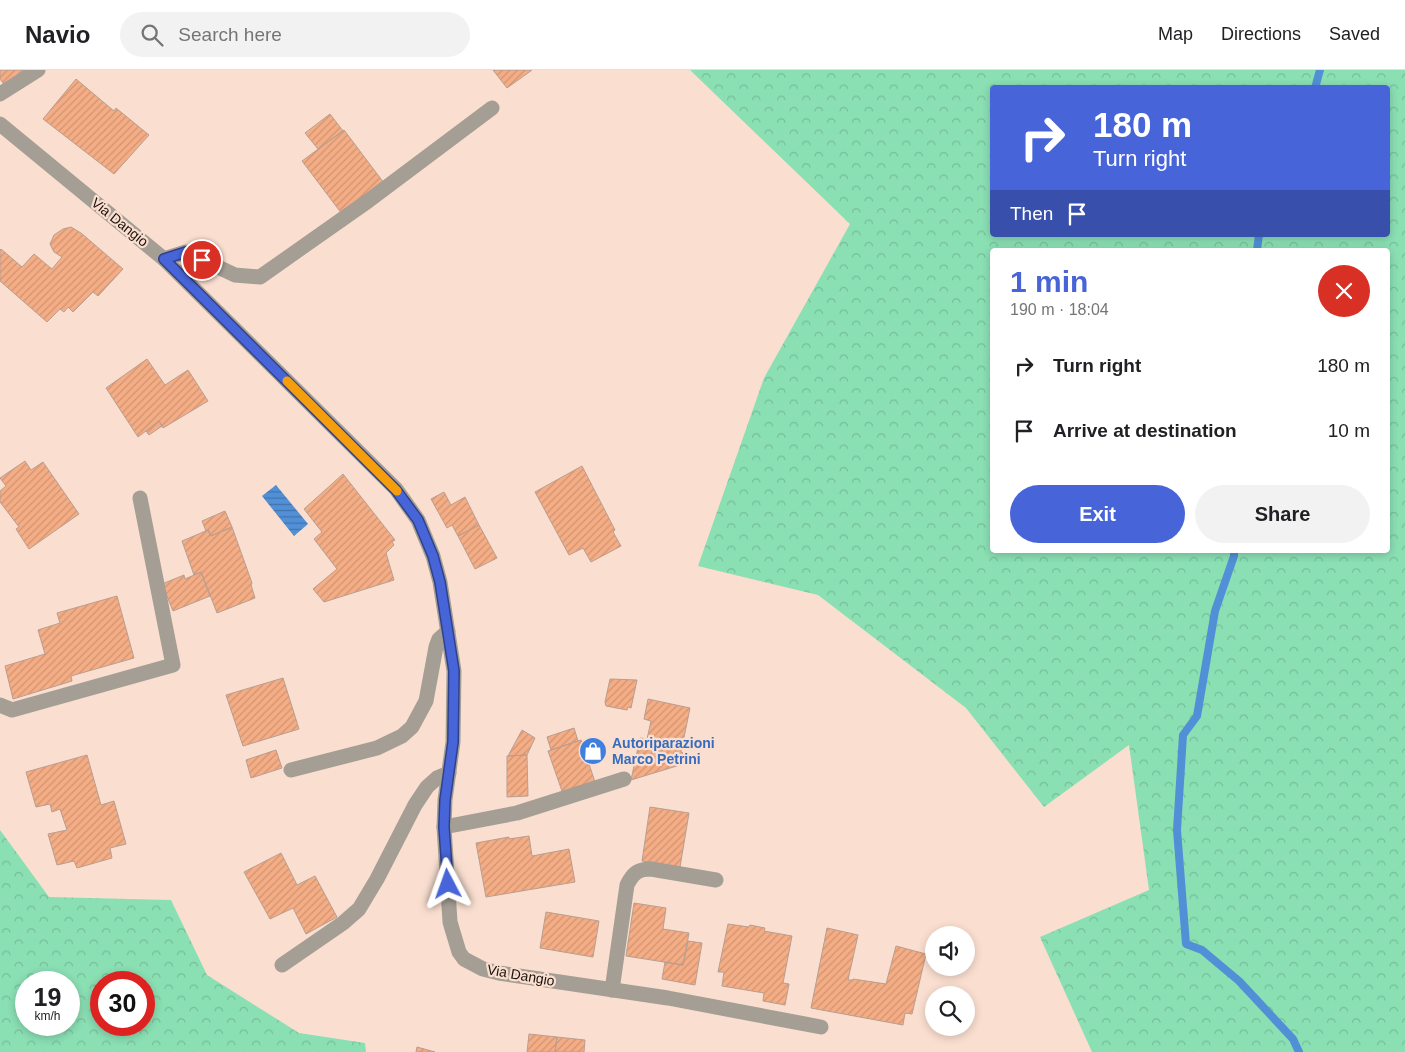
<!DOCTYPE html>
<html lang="en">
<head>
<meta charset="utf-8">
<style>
  body { margin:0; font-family:Arial,sans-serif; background:#f2f2f2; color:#202124; height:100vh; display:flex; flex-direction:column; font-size:19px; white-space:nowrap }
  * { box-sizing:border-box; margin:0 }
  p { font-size:16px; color:#757577 }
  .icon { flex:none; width:28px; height:28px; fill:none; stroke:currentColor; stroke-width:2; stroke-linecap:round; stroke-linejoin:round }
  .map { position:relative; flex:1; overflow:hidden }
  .side { position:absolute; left:990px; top:178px; width:400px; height:305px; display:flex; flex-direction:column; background:#fff; border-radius:5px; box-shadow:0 2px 8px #0003 }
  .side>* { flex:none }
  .banner { position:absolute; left:990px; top:15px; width:400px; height:152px; border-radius:5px; box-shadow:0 2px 8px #0003; background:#4765d8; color:#fff; overflow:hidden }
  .fabs { position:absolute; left:925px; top:856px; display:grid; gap:10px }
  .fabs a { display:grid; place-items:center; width:50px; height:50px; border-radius:50%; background:#fff; box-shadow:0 2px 8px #0003; font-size:25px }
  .speed { position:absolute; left:15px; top:901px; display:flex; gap:10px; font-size:25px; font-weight:700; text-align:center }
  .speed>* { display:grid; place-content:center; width:65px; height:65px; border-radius:50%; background:#fff; box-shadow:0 2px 8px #0003; line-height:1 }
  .speed small { font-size:12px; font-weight:400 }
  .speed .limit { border:8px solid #d22; background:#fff; color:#111 }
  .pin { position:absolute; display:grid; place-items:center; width:42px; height:42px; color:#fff; margin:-21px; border:2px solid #fff; border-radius:50%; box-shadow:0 1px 5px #0007 }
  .me { position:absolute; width:55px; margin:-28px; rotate:356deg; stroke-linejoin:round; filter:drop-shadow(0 0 4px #0008) }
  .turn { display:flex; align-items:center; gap:18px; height:105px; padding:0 20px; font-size:22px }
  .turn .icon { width:65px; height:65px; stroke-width:2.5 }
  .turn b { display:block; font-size:35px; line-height:42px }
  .then { display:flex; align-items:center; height:48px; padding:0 20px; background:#0003; gap:10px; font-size:19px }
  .round { display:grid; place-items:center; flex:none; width:52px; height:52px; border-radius:26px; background:#f2f2f2 }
  .headline { display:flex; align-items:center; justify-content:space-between; height:85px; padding:0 20px }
  h1 { font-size:30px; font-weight:700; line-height:38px; color:#4765d8 }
  .cta { display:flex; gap:10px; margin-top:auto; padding:10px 20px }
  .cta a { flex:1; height:58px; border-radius:30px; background:#4765d8; color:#fff; font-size:20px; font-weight:700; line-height:58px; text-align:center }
  .cta a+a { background:#f2f2f2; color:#202124 }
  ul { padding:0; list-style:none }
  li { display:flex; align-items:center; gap:15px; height:65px; padding:0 20px }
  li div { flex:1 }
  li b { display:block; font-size:19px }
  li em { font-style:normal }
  header { display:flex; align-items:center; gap:30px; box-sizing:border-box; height:70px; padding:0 25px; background:#fff; border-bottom:1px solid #e0e0e0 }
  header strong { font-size:24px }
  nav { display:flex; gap:28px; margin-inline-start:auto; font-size:18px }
  .search { width:350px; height:45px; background:#f2f2f2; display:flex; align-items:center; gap:12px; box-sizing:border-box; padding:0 18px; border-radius:28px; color:#757577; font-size:19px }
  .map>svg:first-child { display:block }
</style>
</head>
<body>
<header>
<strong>Navio</strong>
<div class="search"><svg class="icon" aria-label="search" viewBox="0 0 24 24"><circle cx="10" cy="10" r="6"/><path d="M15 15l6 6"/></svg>Search here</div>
<nav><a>Map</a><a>Directions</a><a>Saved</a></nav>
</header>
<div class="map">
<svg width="1405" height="982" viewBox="0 0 1405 982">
  <defs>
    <pattern id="forest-crowns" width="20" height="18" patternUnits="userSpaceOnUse" patternTransform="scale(1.25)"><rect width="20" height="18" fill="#8adfb3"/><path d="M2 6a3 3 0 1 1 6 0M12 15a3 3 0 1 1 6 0" fill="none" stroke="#76be99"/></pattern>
    <pattern id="water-rules" width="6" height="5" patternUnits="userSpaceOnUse" patternTransform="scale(1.25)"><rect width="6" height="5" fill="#5190d6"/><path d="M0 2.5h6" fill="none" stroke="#4274ac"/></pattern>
    <pattern id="building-hatch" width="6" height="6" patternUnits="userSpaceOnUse" patternTransform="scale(1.25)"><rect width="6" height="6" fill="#f4ad85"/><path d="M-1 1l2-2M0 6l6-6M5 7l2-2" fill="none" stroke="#d19472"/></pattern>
  </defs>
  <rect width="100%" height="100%" fill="#fadfd0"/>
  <path fill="url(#forest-crowns)" fill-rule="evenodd" d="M690,0H1405V982H1092L1040,867L1149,820L1129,675L1044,737L966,638L818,525L698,496L764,308L850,154ZM992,18H1388V165H992ZM992,180H1388V480H992Z
    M0,760L49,827L171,830L207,905L299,963L365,973L366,982H0ZM26,912H69V955H26ZM101,912H144V955H101Z"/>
  <path fill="url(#water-rules)" d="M276,415L308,454L294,466L262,426Z"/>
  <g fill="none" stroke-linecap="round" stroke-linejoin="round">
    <path stroke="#5190d6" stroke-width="8" d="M1315,18L1320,0
      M1257,180L1259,165
      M1234,480V486L1215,541L1197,646L1183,665L1177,760L1186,874L1202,880L1239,911L1293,969L1299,982"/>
  </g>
  <path fill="url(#building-hatch)" stroke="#b89e91" d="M0,0H33L6,17L0,9Z
    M493,0H532L507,18Z
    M76,9L114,41L116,38L149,65L114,104L43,49Z
    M330,44L343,61L318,79L305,63Z
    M344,60L384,113L342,144L302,91Z
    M71,157L81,163L123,199L98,226L93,222L73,242L68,237L64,242L60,239L47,252L0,211V180L1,179L22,197L34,184L52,199L62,187L54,182L50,174L54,165L63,159Z
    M147,289L165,315L188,300L208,331L163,358L159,351L138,367L106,318Z
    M159,351L162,356L149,365L146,361Z
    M25,391L31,400L43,392L79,444L29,479L16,459L19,457L0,432V421L6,416L0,408Z
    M582,396L615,460L613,462L621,476L591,492L583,478L569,485L535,422Z
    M343,404L395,470L392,472L394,475L386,483L394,510L324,532L313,519L337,499L314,469L322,462L304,439Z
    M444,422L451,435L465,427L479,455L458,466L452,455L447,458L431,429Z
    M225,441L232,457L211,466L208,460L206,461L202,451Z
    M479,455L497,488L475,499L458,466Z
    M232,457L252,513L251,515L255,528L217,543L201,502L194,505L182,471L208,460L211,466Z
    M201,502L210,526L173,541L162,514L184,505L185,509Z
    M117,526L134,588L71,606L72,611L13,629L5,596L45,584L38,560L60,553L57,543Z
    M283,608L299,659L243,676L226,625Z
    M610,609L637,610L631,638L628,637L627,640L606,636L605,632Z
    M648,629L690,638L681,682L683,683L680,695L631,710L640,668L647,669L651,651L644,649Z
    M574,658L578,671L551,680L547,667Z
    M522,660L535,668L527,685L508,686Z
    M581,670L595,712L563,724L548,681Z
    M276,680L282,698L251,708L246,690Z
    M87,685L101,735L114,731L126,774L110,778L112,788L77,798L74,791L57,795L48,764L67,760L60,739L52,742L50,734L36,737L26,702Z
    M527,685L528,726L507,727V686Z
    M650,737L689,743L680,797L642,791Z
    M529,766L532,786L569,779L575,812L486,827L476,773L509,767V769Z
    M281,783L297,815L315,806L337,847L306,864L293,838L270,849L244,802Z
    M634,833L666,838L663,859L689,863L683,895L626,886Z
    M546,842L599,851L593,887L540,878Z
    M728,854L749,857L750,855L765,858L764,861L792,866L783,913L789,914L785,935L763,931L764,923L722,916L724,902H718Z
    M827,858L858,865L848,910H853V909L886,914L896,876L926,884L912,944L905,943L903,955L811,938Z
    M688,871L702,873L695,915L662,909L665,892L683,895Z
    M529,964L557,967L555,982H527Z
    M557,967L585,970L584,982H555Z
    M417,977L435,982H416Z"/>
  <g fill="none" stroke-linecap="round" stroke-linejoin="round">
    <path stroke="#a59e95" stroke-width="15" d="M0,24L38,0
      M164,189L186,182L235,205L260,207L368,131L492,38
      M0,635L12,640L173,595L140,428
      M291,700L377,678L402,666L412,657L426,631L436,577L439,569L448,561
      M444,757L517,743L624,709
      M282,895L343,853L359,839L377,809L415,735L427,717L437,708L449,703
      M612,920L627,815C633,803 638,799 651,799L716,810"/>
    <path stroke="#a59e95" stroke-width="15" d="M0,54L164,189L396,419L418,450L433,486L440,512L454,601L453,672L445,730L444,757L450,852L459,882L464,889L483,899L499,903L668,928L821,957"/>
  </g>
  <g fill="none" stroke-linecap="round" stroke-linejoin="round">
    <g stroke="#2e428c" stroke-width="12">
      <path id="route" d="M202,190L186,182L164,189L396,420L418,450L433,486L440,512L454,601L453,672L445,730L444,757L448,814"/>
    </g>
    <use href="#route" stroke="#4765d8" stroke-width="9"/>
    <path stroke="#f59e0b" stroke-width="9" d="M287,311L397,421"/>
  </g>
  <defs>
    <g id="shop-disc" transform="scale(1.4375)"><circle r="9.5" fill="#3f7fe0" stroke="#fadfd0"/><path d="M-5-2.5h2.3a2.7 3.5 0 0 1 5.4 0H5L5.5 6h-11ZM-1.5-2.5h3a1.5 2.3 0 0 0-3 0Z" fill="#fff"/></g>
  </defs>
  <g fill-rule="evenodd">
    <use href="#shop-disc" x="593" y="681"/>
  </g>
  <g text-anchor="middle" stroke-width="4.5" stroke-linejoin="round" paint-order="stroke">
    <g font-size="14" fill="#1a110c" stroke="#fadfd0">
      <text transform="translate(120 152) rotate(39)" y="5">Via Dangio</text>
      <text transform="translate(521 905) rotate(10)" y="5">Via Dangio</text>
    </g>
    <g font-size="14" font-weight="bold" fill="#366cbe" stroke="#fadfd0" text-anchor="start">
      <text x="612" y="678">Autoriparazioni<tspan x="612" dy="16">Marco Petrini</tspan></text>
    </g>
  </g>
</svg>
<div class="fabs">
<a><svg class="icon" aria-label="sound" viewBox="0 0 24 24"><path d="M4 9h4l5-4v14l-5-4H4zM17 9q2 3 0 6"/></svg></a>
<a><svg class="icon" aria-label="search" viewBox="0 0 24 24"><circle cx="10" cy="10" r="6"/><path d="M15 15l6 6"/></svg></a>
</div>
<div class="speed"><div>19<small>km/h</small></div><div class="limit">30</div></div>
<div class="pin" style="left:202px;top:190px;background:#d93025"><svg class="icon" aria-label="arrive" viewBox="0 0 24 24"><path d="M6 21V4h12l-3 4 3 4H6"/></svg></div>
<svg class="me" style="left:448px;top:814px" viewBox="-20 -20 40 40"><path d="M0-17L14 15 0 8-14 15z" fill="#4765d8" stroke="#fff" stroke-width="4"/></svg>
<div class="banner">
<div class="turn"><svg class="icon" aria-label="right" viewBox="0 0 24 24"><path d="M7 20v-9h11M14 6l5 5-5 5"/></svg><div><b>180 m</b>Turn right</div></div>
<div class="then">Then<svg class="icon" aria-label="arrive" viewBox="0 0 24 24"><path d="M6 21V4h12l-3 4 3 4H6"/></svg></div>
</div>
<section class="side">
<div class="headline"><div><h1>1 min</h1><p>190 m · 18:04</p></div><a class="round" style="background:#d93025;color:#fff"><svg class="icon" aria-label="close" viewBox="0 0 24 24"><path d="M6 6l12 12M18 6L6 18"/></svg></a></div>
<ul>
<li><svg class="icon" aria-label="right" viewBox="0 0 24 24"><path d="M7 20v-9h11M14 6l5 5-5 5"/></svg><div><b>Turn right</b></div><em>180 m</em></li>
<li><svg class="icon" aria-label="arrive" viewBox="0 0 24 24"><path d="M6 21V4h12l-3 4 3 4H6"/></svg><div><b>Arrive at destination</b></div><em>10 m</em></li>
</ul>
<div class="cta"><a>Exit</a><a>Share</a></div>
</section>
</div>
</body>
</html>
